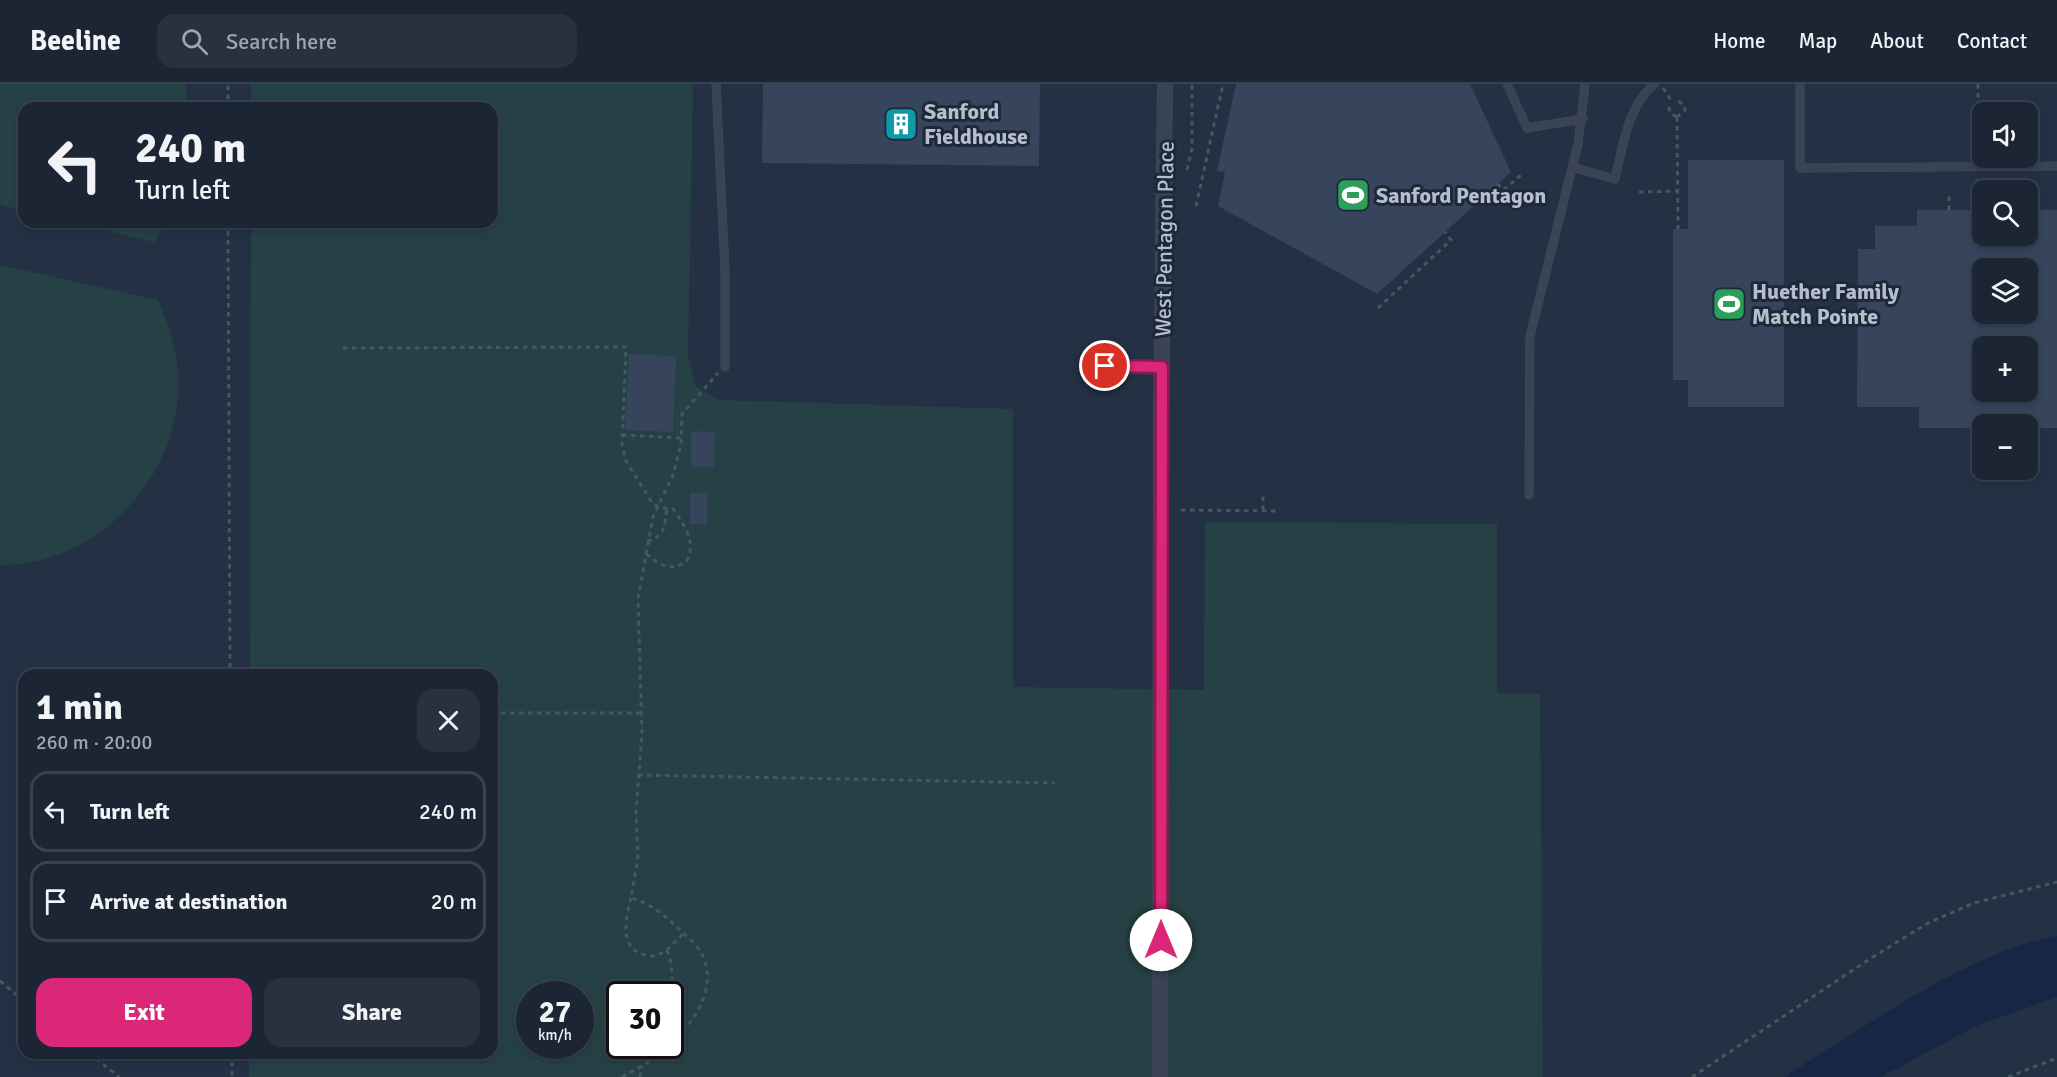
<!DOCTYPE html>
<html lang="en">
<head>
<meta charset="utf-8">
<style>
  body { margin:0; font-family:Signika,sans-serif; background:#283140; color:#f1f3f6; height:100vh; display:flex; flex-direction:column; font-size:22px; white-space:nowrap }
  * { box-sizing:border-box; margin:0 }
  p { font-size:20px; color:#a0a5ac }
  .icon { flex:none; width:33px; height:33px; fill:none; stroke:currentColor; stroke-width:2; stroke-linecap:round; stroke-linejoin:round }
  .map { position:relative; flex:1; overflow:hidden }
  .panel { position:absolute; left:18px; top:585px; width:480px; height:390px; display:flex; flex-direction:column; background:#1b2534; border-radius:18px; box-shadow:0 3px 9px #0003,0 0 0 2px #39424f }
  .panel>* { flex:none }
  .banner { position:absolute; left:18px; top:18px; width:480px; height:126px; border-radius:18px; box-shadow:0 3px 9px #0003,0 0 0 2px #39424f; background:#1b2534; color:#f1f3f6; overflow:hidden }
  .controls { position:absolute; left:1972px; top:18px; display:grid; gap:12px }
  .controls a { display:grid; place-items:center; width:66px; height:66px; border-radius:12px; background:#1b2534; box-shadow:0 3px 9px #0003,0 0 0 2px #39424f; font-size:30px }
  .speed { position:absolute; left:516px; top:897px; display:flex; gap:12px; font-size:30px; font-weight:700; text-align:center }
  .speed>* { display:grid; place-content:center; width:78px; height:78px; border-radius:50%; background:#1b2534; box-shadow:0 3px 9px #0003,0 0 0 2px #39424f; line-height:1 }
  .speed small { font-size:15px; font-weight:400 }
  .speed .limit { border:3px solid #111; border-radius:9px; background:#fff; color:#111 }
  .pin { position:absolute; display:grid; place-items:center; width:51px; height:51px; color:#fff; margin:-26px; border:3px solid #fff; border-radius:50%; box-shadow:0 2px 6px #0007 }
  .me { position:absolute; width:66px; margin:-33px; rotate:0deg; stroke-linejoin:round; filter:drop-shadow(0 0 4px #0008) }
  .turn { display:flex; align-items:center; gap:21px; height:126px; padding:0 18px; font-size:27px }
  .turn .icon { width:78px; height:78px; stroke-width:2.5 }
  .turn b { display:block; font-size:42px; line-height:51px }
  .round { display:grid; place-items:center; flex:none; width:63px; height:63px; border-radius:18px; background:#283140 }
  .head { display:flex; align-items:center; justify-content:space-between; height:102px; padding:0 18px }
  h1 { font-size:36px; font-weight:700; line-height:45px }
  .primary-button { display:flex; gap:12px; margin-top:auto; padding:12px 18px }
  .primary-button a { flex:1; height:69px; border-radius:18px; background:#db2777; color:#fff; font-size:24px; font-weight:700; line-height:69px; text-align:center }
  .primary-button a+a { background:#283140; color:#f1f3f6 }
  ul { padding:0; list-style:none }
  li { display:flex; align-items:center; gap:18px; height:81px; margin:0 12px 9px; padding:0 6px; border:3px solid #39424f; border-radius:18px }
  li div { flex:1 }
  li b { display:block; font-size:22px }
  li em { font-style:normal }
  header { display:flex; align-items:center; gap:36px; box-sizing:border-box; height:84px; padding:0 30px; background:#1b2534; border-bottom:2px solid #39424f }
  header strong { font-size:28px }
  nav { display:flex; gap:33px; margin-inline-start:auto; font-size:21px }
  .search { width:420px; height:54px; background:#283140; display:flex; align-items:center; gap:15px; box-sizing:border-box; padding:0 21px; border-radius:18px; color:#a0a5ac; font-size:22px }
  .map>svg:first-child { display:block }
</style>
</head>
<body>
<header>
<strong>Beeline</strong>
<div class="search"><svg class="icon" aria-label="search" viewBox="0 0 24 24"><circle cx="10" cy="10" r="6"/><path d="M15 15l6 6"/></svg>Search here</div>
<nav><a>Home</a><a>Map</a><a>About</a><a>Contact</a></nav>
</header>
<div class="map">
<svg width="2057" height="993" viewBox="0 0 2057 993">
  <rect width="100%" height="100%" fill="#243145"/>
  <path fill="#264145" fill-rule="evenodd" d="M0,0H186V24H24V128L0,120Z
    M251,0H693L688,272L696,303L719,316L1013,325V603L1204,606L1205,438L1497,440V609L1540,610L1543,993H249V969H492V591H250L251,138H492V24H251ZM530,910H580V962H530ZM620,910H670V962H620Z
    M68,138H167L154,158Z
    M0,181L158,216C168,239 176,261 178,287C186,386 101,482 0,481Z"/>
  <path fill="#152744" d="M2057,852V913L1976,942L1881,993H1785C1810,975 1837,960 1863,943C1919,908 1991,864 2057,852Z"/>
  <path fill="#36455b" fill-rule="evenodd" d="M763,0H1040L1039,82L762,79Z
    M1236,0H1470L1511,88L1377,210L1218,122L1225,88L1217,87Z
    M1688,76H1784V323H1688V296H1673V145H1688Z
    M1917,126H1983V152H2028V126H2057V344H2028V340H1983V344H1919V323H1857L1858,165H1875V142H1917ZM1983,184H2028V230H1983ZM1983,262H2028V308H1983Z
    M629,270L676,272L673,348L625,346Z
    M691,347L715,348L714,383H691Z
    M690,409H707V441L690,440Z"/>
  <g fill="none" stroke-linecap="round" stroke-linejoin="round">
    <g stroke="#434c5d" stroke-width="9">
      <path id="lane" d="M716,0L725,187V283
        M1507,0L1527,44L1583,35
        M1800,0V84L2057,82
        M1572,83L1615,95C1623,62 1627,24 1654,0
        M1105,282L1162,283
        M1529,411L1530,252L1578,60L1585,0"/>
    </g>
    <g stroke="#434c5d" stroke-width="16">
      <path id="street" d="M1160,993L1161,340L1165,0"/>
    </g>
    <path stroke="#405a5d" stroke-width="3" stroke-dasharray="4.5 4.5" stroke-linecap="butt" d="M1978,0V73
      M1663,4L1673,19
      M1669,23L1670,29L1677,33
      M228,24V0
      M1677,33L1678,145
      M1677,33L1685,26L1684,21L1678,17
      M1187,86L1192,65V0
      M1978,95V108
      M1497,100L1504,106L1522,90
      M1639,108L1677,107
      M1196,122L1223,0
      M1949,126V108
      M228,138L230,591
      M1378,224L1451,156L1445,148
      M343,264L626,263L622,361L626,377L651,417L658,423L673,425C685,442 696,457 687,477C669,489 659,480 645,469
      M622,351L681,354
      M1181,426L1279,427
      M1263,426V410
      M647,457C666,453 664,441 667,424
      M492,629H641
      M638,691L1055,699
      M631,814C624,840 618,872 656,872L667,866L684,849
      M667,866C679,895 662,920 687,941
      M0,897L24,917
      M670,944L678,934
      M670,960C695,938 718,904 702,870C697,860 685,851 677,843C662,829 651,820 631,814L638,773L636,729L642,650L638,514L653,433L673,391L681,360L682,330L718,289
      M89,969L119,993
      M232,969V993
      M622,993L654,975L669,962
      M640,993L642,982
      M1692,993L1868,876L1928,839L1974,819L2057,798
      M2008,993L2057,974"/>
    <use href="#lane" stroke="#394354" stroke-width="8"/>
    <use href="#street" stroke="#394354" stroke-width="15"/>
  </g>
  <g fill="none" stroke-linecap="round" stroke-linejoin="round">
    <g stroke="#8e194d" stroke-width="15">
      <path id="route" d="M1105,282L1162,283L1161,856"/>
    </g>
    <use href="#route" stroke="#db2777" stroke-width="10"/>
  </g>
  <defs>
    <g id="building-square" transform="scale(1.725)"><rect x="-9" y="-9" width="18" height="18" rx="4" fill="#0f9aa8" stroke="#1d2839"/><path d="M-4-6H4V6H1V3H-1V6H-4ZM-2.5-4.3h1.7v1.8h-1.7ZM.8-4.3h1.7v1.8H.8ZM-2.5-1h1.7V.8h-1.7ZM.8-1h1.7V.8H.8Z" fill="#fff"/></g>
    <g id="stadium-square" transform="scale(1.725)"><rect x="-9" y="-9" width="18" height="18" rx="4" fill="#2e9e5b" stroke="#1d2839"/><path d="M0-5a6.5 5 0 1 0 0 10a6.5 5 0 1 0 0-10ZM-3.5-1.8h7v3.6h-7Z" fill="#fff"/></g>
  </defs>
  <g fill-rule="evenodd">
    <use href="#building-square" x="901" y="40"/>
    <use href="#stadium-square" x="1353" y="111"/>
    <use href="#stadium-square" x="1729" y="220"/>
  </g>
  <g text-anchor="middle" stroke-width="6" stroke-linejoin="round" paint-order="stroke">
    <g font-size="22" font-weight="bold" fill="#b6becd" stroke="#1d2839" text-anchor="start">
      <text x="924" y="35">Sanford<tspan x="924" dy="25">Fieldhouse</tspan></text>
      <text x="1376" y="119">Sanford Pentagon</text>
      <text x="1752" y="215">Huether Family<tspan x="1752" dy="25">Match Pointe</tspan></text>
    </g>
    <g font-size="22" fill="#b6becd" stroke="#1d2839">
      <text transform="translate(1164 155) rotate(-89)" y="8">West Pentagon Place</text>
    </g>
  </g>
</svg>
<div class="controls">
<a><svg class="icon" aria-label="sound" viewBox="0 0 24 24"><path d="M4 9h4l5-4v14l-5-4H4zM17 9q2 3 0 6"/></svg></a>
<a><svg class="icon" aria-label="search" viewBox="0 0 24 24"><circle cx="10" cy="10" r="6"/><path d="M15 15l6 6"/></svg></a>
<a><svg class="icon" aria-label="layers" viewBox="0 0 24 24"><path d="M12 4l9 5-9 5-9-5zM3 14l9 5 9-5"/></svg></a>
<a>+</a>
<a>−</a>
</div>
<div class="speed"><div>27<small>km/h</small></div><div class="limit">30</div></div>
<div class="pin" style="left:1105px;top:282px;background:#d93025"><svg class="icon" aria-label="arrive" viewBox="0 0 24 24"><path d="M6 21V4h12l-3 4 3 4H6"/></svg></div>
<svg class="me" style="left:1161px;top:856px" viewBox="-20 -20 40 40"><circle r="19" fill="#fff"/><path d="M0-13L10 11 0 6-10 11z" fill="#db2777"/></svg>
<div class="banner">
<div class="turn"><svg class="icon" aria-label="left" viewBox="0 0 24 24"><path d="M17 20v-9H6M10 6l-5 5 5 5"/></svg><div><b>240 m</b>Turn left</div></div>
</div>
<section class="panel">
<div class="head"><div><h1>1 min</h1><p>260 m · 20:00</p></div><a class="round"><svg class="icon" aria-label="close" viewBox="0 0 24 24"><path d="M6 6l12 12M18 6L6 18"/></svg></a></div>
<ul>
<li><svg class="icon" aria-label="left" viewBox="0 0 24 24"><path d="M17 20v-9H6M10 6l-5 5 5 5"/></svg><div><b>Turn left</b></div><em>240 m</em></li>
<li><svg class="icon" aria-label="arrive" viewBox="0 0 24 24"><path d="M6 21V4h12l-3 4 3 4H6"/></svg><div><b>Arrive at destination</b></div><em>20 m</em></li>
</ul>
<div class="primary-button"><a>Exit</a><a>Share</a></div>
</section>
</div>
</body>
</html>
